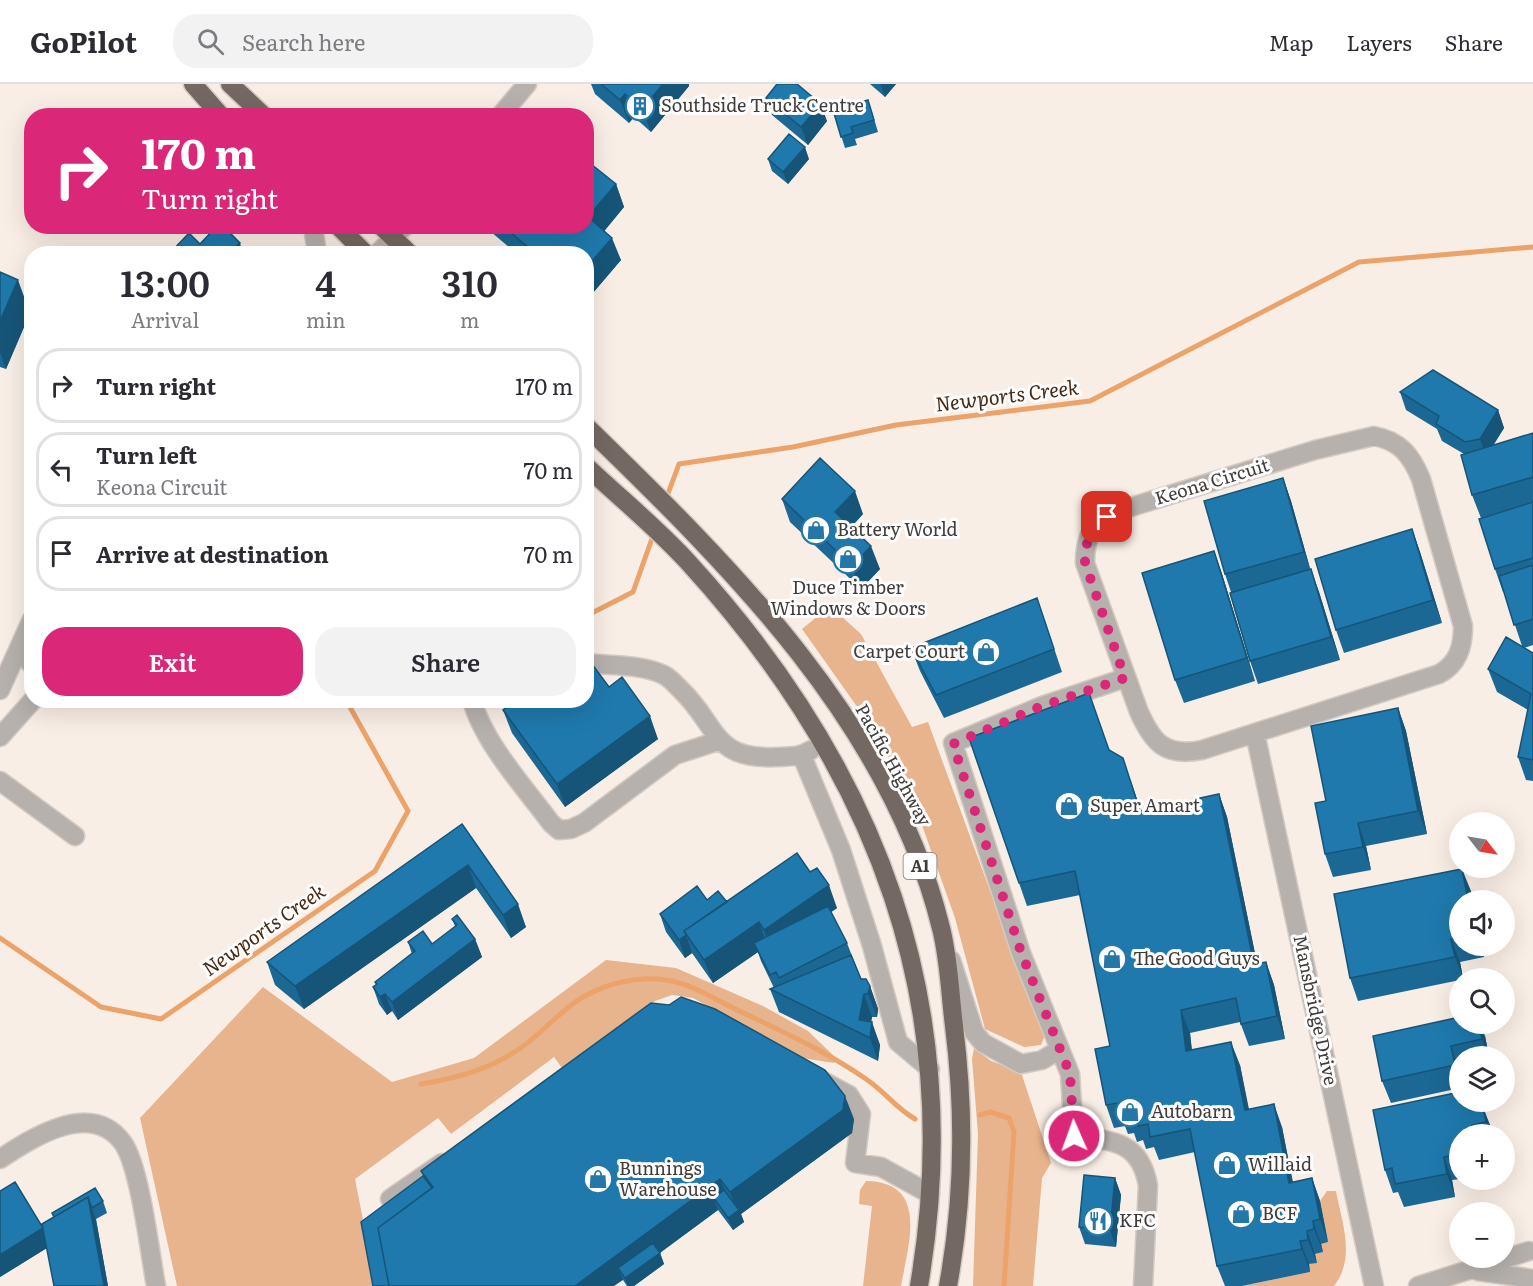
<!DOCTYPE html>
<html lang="en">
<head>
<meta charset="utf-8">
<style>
  body { margin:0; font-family:Literata,serif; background:#f2f2f3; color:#2b2b33; height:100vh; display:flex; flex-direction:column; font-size:22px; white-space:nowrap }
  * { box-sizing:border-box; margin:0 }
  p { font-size:20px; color:#7c7c81 }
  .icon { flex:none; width:33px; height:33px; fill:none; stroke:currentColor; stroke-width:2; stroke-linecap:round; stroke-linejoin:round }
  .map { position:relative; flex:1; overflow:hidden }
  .panel { position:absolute; left:24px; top:162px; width:570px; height:462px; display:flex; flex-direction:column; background:#fff; border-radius:24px; box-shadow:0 6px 24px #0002 }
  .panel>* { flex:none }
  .guide { position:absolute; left:24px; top:24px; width:570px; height:126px; border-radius:24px; box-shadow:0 6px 24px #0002; background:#db2777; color:#fff; overflow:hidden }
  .needle { width:39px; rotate:121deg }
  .controls { position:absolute; left:1449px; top:728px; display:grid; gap:12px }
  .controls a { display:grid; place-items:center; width:66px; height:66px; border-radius:50%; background:#fff; box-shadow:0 6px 24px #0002; font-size:30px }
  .pin { position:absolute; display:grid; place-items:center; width:51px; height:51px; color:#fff; margin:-26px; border-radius:12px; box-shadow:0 3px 9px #0006 }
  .me { position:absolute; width:66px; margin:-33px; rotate:358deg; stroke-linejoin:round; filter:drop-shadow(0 0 4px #0008) }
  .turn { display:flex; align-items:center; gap:21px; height:126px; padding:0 18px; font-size:27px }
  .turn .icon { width:78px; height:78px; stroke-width:2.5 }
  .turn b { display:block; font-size:42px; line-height:51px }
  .eta { display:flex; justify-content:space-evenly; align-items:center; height:102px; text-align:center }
  .eta b { font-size:36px; font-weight:600; line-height:42px }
  .action { display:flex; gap:12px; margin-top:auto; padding:12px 18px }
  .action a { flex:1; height:69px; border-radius:24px; background:#db2777; color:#fff; font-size:24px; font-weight:600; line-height:69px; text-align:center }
  .action a+a { background:#f2f2f3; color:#2b2b33 }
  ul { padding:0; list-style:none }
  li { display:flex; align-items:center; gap:18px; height:75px; margin:0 12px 9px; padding:0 6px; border:3px solid #e1e1e2; border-radius:24px }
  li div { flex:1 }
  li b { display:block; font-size:22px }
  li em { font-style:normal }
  header { display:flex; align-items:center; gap:36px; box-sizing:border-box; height:84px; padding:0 30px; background:#fff; border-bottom:2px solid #e1e1e2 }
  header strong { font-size:28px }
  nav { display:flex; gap:33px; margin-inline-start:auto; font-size:21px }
  .search { width:420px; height:54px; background:#f2f2f3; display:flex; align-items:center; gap:15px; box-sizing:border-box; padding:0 21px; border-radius:24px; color:#7c7c81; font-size:22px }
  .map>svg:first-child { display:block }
</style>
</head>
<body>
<header>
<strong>GoPilot</strong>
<div class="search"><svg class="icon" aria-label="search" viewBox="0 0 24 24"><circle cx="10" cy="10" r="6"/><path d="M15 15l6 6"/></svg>Search here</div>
<nav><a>Map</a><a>Layers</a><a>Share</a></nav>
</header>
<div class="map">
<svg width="1533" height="1202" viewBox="0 0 1533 1202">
  <rect width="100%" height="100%" fill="#f9eee5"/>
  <path fill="#e7b48e" d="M830,522L861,550L912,643L928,638L1039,940L1045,951L1041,961L1024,963L985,945L955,834L912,713L858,624L802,545Z
    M606,876L676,884L763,922L808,947L835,973L834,979L802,974L693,914L672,911L655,917L562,984L554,973L451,1050L438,1034L355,1095L376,1202H177L140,1034L263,903L392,998L474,974Z
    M974,964L991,977L1021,988L1051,1079L1042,1094L1033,1202H973L978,1050L972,975Z
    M866,1097C930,1098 908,1161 901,1202H863L872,1122L859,1120L860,1106Z
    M1327,1107H1336C1342,1139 1356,1174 1334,1202H1242L1310,1188L1309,1180L1317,1178L1315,1170L1322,1168L1321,1160L1328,1158L1320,1117Z"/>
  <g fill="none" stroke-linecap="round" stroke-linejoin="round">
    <path stroke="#eba369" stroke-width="5" d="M666,415L679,380L793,363L896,341L1090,317L1359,178L1533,163
      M586,532L633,508L654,449
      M0,854L101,923L161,935L375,787L408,727L346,616
      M421,1000C457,994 488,986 519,965C542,950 559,927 583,913C607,899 638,892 666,896C689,899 713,914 733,924C779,946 824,966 866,995C884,1007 896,1024 915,1035
      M980,1031L990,1028L1009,1034L1014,1048L1004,1202"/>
    <g stroke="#d4cac3" stroke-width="21">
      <path id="minor" d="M500,32L527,0
        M313,142L317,170
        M377,170L405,142
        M1374,352C1400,357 1411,371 1421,395L1463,542C1463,563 1458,580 1439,590L1202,666C1165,673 1153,659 1139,628L1085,479C1085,449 1093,441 1118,427L1315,366Z
        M24,554V572L32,581
        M586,579C611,582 642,580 664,591C670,594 676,601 681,606C718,641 712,676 775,673C789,672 799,674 811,666
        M1125,594L1042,622L953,659L1021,869L1070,990L1074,1052C1113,1056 1141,1058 1148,1102L1143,1202
        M0,606L32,535
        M472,616C483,658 525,704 551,739L559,746L571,745L584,739L675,671L718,657
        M1255,649L1374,1202
        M0,653L33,616
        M802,672L841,766L872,862L898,958L930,985
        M0,697L75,752
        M951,876L974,948L983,959L1021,980L1042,976L1059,966
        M821,996L849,1011L861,1030L855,1079L881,1083L930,1110
        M0,1075C32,1054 91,1015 123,1059C140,1083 150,1170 156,1202
        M390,1115L442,1079
        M1478,1187L1533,1195
        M1418,1202L1529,1167"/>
    </g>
    <g stroke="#d4cac3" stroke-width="21">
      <path id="highway" d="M193,0L221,32
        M230,0L264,32
        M338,142L366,170
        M381,142L410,170
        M586,342C732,484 891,640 941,844C949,875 950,910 954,942C965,1029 964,1115 948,1202
        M586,382C620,414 657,444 688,478C878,686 967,921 919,1202"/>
    </g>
    <use href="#minor" stroke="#b6b1ad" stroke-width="18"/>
    <use href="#highway" stroke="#736962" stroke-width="18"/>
  </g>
  <path fill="#1b6894" d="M591,0H689V2L651,48L634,33L629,39L595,10Z
    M870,0H896L885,13Z
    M766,14L827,37L808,61L772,31Z
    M833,26L872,28L878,48L855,55L857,61L845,64Z
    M768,75H809L788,100L772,87Z
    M616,100L624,123L604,147L621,176L586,217V170H517L484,142H586Z
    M0,188L30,229L6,285L0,283V284Z
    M1400,308L1498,326L1504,344L1493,362L1533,349V418L1481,434L1472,411L1464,370L1442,357L1437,345L1406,326Z
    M1283,394L1291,417L1310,485L1319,508L1340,576L1258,600L1250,577L1231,508L1225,490Z
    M782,415L863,430L851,443L880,485L861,505L790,438Z
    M1533,418V561L1524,564L1533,569V697L1526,696L1518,673L1528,626L1497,608L1488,585L1522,562L1504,508H1503L1495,485Z
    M1412,445L1420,468L1442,539L1344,569L1336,546Z
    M1214,467L1222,490L1255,597L1184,619L1175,596Z
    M1045,537L1062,588L944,634L920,587L911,564Z
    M609,603L658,655L565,723L512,649L503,626Z
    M1398,624L1406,647L1427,750L1366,762L1371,786L1333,793L1325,770L1326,717Z
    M1110,666L1131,697L1141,727L1219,710L1227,733L1257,880L1266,878L1274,901L1285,955L1249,962L1240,938L1190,949L1192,966L1240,981L1249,1025L1282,1043L1293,1098L1312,1094L1320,1117L1328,1158L1321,1160L1323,1168L1315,1170L1317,1179L1309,1180L1310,1188L1242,1202H1225L1217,1182L1195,1068L1159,1076L1154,1063L1146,1065L1143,1056L1137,1058L1134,1049L1128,1050L1125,1042L1114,1044L1106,1021L1110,962L1080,811L1027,822L1019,799Z
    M462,740L526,843L511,854L476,804L304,925L275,901L267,878Z
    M810,788L837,824L831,828L847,859L861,895L870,902L878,925L877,933H872L871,938L880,961L878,977L779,928L770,905L774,904L761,877L758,868L713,899L692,869L685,874L666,848L660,830L707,816L727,818Z
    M1471,807L1460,816V861H1481L1484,873L1460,878L1463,894H1460V896L1358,917L1350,894Z
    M452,835L475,855L482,873L398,936L392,927L387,931L379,920L373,903L376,901L375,898L412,870L408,858L432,860L455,842Z
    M1373,952H1485L1489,972H1460V1004L1391,1019L1382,997Z
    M1483,1023L1492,1050H1460V1095L1452,1096L1455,1113L1404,1123L1398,1108L1393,1109L1385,1086L1470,1026Z
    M854,1035L852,1049L741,1130L744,1138L733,1146L718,1126L660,1169L664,1180L634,1202H627L623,1196L373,1202L423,1092L421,1087Z
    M1115,1094L1121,1111L1116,1163L1085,1160L1079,1143Z
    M0,1107L43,1144L54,1133L52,1129L103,1117L107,1129L96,1135L108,1202H54L47,1164L0,1193Z"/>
  <path fill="#165578" d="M663,0H689V2L651,48L642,25Z
    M880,0H896L885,13Z
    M625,10L634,33L629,39L620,16Z
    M821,20L827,37L808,61L801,43Z
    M805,63L809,75L788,100L783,88Z
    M616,100L624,123L597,156L588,133Z
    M612,154L621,176L586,217V184Z
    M240,159L243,170H235L233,165Z
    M18,196L30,229L6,285L0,268V237Z
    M1498,326L1504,344L1486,372L1480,355Z
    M1283,394L1291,417L1312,491L1304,468Z
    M855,407L863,430L844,451L835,428Z
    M1412,445L1420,468L1442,539L1433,516Z
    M871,462L880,485L861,505L852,482Z
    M1214,467L1222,490L1255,597L1247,574Z
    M1311,485L1319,508L1340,576L1331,553Z
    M1398,624L1406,647L1427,750L1418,727Z
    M650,632L658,655L565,723L557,700Z
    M1219,710L1227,733L1262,903L1254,880Z
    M1358,739L1366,762L1371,786L1363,763Z
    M468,781L476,804L304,925L295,902Z
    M1462,785L1471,807L1472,816H1468Z
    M829,801L837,824L773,869L764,846Z
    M518,820L526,843L511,854L503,831Z
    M759,838L767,861L754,859L758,868L713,899L704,876Z
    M686,851L692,869L685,874L679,856Z
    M475,855L482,873L398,936L392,918Z
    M1451,855L1460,878L1463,894L1455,873Z
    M1479,861H1481L1484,873Z
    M1266,878L1274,901L1285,955L1277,932Z
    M870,902L878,925L877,933L868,910Z
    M385,910L392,927L387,931L380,913Z
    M864,910L872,933L868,954L859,936Z
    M1181,926L1190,949L1194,990L1186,967Z
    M872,938L880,961L878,977L870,954Z
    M1478,939H1480L1485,952L1489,972H1488L1482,955Z
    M1231,958L1240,981L1253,1049L1245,1026Z
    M1451,962L1459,985L1460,992L1455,981Z
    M845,1012L854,1035L852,1049L741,1130L744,1138L733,1146L728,1134L737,1128L730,1108Z
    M1274,1020L1282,1043L1297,1122L1289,1099Z
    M1483,1023L1492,1046V1050H1491L1486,1038Z
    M1444,1073L1452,1096L1455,1113L1447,1090Z
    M1115,1094L1121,1111L1116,1163L1110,1146Z
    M1312,1094L1320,1117L1328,1158L1320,1135Z
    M720,1095L729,1118L714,1114L718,1126L647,1178L660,1169L664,1180L634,1202H628L625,1194L618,1184L623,1196L614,1202H575Z
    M88,1113L96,1136L108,1202H104Z
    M1313,1137L1321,1160L1323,1168L1314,1145Z
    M43,1144L50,1162L0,1193V1171Z
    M1307,1147L1315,1170L1317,1179L1308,1156Z
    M1300,1157L1309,1180L1310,1188L1302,1165Z"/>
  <path fill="#1f79ac" stroke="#165578" stroke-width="1.5" d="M601,0H663L642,25L625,10L620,16Z
    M777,0H797L821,20L801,43L766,14Z
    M868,16L874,36L851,43L853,49L841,53L833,26Z
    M789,50L805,63L783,88L768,75Z
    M586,76L616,100L588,133L612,154L586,184V170H536L503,142H586Z
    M217,142H223L240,159L233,165L237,170H169L189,149L200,160Z
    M0,188L18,196L0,237Z
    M1433,286L1498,326L1480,355L1465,358L1436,340L1439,332L1400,308Z
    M1533,349V393L1472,411L1461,371Z
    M820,374L855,407L835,428L871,462L852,482L782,415Z
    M1283,394L1304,468L1225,490L1204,417Z
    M1533,418V474L1495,485L1479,435Z
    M1412,445L1433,516L1336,546L1315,475Z
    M1214,467L1247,574L1175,596L1142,489Z
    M1533,481V535L1514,541L1499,492Z
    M1311,485L1331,553L1250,577L1230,509Z
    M1037,514L1054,565L936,611L911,564Z
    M1506,553L1533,569V676L1518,673L1531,610L1488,585Z
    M586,572L609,603L622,593L650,632L557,700L503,626L516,616H586Z
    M1089,609L1109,666L1123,674L1140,727L1219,710L1254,880L1266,878L1277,932L1241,940L1236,914L1181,926L1186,967L1231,958L1245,1026L1274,1020L1289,1099L1312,1094L1320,1135L1313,1137L1314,1145L1307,1147L1308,1156L1300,1157L1302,1165L1217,1182L1190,1045L1150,1053L1148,1040L1138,1042L1136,1033L1129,1035L1127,1026L1119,1028L1118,1019L1106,1021L1095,965L1110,962L1075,787L1019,799L969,654Z
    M1398,624L1418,727L1358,739L1363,763L1325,770L1315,719L1326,717L1311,642Z
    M462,740L518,820L503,831L468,781L295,902L267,878Z
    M797,769L810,788L817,784L829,801L764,846L759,838L704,876L684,847Z
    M1462,785L1468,816H1460V853L1451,855L1455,873L1350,894L1334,810Z
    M697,802L707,816L718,807L727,818L684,847L686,851L679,856L660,830Z
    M828,822L847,859L779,894L776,888L770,891L754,859Z
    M457,831L475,855L392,918L385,910L380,913L373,903L377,900L375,898L415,867L408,858L423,847L432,860L457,841L452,835Z
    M851,871L861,895H866L870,902L868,910H864L859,936L872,938L870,954L770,905Z
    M681,913L715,925L825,986L845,1012L843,1026L730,1108L720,1095L575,1202H389L378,1144L433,1103L421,1087L651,919L669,921Z
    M1460,933V939H1478L1482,955L1451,962L1455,981L1382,997L1373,952Z
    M1460,1008V1017H1466L1470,1026L1483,1023L1486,1038L1472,1041L1473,1050H1460V1070L1444,1073L1447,1090L1395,1100L1392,1084L1385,1086L1373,1026Z
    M1084,1091L1115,1094L1110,1146L1079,1143Z
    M423,1092L432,1104L378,1144L389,1202H373L361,1138Z
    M15,1098L43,1144L0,1171V1107Z
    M95,1104L103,1117L92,1124L88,1113L54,1133L52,1129Z
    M724,1106L739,1126L728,1134L714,1114Z
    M88,1113L104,1202H54L42,1140Z
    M653,1159L660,1169L625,1194L618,1184Z"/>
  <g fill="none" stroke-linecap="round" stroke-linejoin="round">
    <path stroke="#db2777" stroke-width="10" stroke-dasharray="0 18" d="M1074,1052L1070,990L1021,868L953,660L1042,622L1125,594L1085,479C1085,459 1089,444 1107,433"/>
  </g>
  <defs>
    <g id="building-ring" transform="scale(1.5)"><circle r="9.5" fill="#fdfdfd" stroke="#2477a7" stroke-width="1.5"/><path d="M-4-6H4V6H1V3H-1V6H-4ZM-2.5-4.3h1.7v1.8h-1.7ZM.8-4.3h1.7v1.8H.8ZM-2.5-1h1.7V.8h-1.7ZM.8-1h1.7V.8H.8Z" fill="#2477a7"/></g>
    <g id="shop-ring" transform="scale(1.5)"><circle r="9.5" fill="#fdfdfd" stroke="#2477a7" stroke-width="1.5"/><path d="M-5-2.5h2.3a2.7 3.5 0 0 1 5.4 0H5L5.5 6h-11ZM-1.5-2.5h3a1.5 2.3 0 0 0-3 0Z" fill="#2477a7"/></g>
    <g id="restaurant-ring" transform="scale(1.5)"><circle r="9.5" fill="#fdfdfd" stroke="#2477a7" stroke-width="1.5"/><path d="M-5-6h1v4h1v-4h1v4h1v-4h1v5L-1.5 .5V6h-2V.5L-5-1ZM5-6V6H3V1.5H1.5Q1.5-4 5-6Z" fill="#2477a7"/></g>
  </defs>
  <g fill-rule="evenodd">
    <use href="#building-ring" x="640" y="22"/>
    <use href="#shop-ring" x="816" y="446"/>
    <use href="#shop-ring" x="848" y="475"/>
    <use href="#shop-ring" x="986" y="568"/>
    <use href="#shop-ring" x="1069" y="722"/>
    <use href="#shop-ring" x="1112" y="875"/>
    <use href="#shop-ring" x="1130" y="1028"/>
    <use href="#shop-ring" x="1227" y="1081"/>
    <use href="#shop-ring" x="598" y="1095"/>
    <use href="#shop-ring" x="1241" y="1130"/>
    <use href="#restaurant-ring" x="1098" y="1137"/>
  </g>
  <g text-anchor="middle" stroke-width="6" stroke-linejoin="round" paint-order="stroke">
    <rect fill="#fdfdfd" stroke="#797674" stroke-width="1.5" x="903.5" y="769" width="33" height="26" rx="4.5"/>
    <g font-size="16" font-weight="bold" fill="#403c39">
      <text x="920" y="788">A1</text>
    </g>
    <g font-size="18" fill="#403c39" stroke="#fdfdfd" text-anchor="start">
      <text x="661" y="28">Southside Truck Centre</text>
      <text x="837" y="452">Battery World</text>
      <text x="848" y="510" text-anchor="middle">Duce Timber<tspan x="848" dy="21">Windows &amp; Doors</tspan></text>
      <text x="965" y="574" text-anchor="end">Carpet Court</text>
      <text x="1090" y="728">Super Amart</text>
      <text x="1133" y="881">The Good Guys</text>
      <text x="1151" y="1034">Autobarn</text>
      <text x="1248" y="1087">Willaid</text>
      <text x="619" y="1091">Bunnings<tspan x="619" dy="21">Warehouse</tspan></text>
      <text x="1262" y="1136">BCF</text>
      <text x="1119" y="1143">KFC</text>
    </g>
    <g font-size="18" fill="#403c39" stroke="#fdfdfd">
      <text transform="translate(1212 398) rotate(-17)" y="6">Keona Circuit</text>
      <text transform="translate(893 681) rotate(61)" y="6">Pacific Highway</text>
      <text transform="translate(1315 926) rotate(78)" y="6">Mansbridge Drive</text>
    </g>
    <g font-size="20" font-style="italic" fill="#472a11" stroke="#fdfdfd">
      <text transform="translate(1007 312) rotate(-7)" y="7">Newports Creek</text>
      <text transform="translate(264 846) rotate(-35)" y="7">Newports Creek</text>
    </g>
  </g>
</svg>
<div class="controls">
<a><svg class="needle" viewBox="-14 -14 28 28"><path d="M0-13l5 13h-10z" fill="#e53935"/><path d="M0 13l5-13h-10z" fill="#7c7c81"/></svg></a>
<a><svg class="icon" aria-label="sound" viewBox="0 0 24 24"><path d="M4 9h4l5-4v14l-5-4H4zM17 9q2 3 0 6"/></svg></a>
<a><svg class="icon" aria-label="search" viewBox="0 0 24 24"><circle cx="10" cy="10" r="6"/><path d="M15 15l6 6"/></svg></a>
<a><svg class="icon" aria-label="layers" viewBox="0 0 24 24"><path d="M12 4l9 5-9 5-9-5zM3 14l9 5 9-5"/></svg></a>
<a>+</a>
<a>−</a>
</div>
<div class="pin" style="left:1107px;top:433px;background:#d93025"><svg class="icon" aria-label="arrive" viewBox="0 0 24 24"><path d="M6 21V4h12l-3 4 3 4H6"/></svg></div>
<svg class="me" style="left:1074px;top:1052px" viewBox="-20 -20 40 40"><circle r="17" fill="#db2777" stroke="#fff" stroke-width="3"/><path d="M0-11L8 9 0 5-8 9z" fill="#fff"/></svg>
<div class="guide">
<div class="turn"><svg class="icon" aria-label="right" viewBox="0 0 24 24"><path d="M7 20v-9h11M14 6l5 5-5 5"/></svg><div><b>170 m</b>Turn right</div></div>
</div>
<section class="panel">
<div class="eta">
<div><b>13:00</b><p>Arrival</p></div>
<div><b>4</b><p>min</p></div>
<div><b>310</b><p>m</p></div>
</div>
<ul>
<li><svg class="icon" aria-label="right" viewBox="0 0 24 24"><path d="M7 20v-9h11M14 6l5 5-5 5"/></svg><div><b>Turn right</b></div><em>170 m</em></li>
<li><svg class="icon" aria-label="left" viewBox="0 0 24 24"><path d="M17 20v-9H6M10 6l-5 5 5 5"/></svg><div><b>Turn left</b><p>Keona Circuit</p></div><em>70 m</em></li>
<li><svg class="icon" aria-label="arrive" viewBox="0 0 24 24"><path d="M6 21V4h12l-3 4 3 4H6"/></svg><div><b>Arrive at destination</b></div><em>70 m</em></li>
</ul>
<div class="action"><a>Exit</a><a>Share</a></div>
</section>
</div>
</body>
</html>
